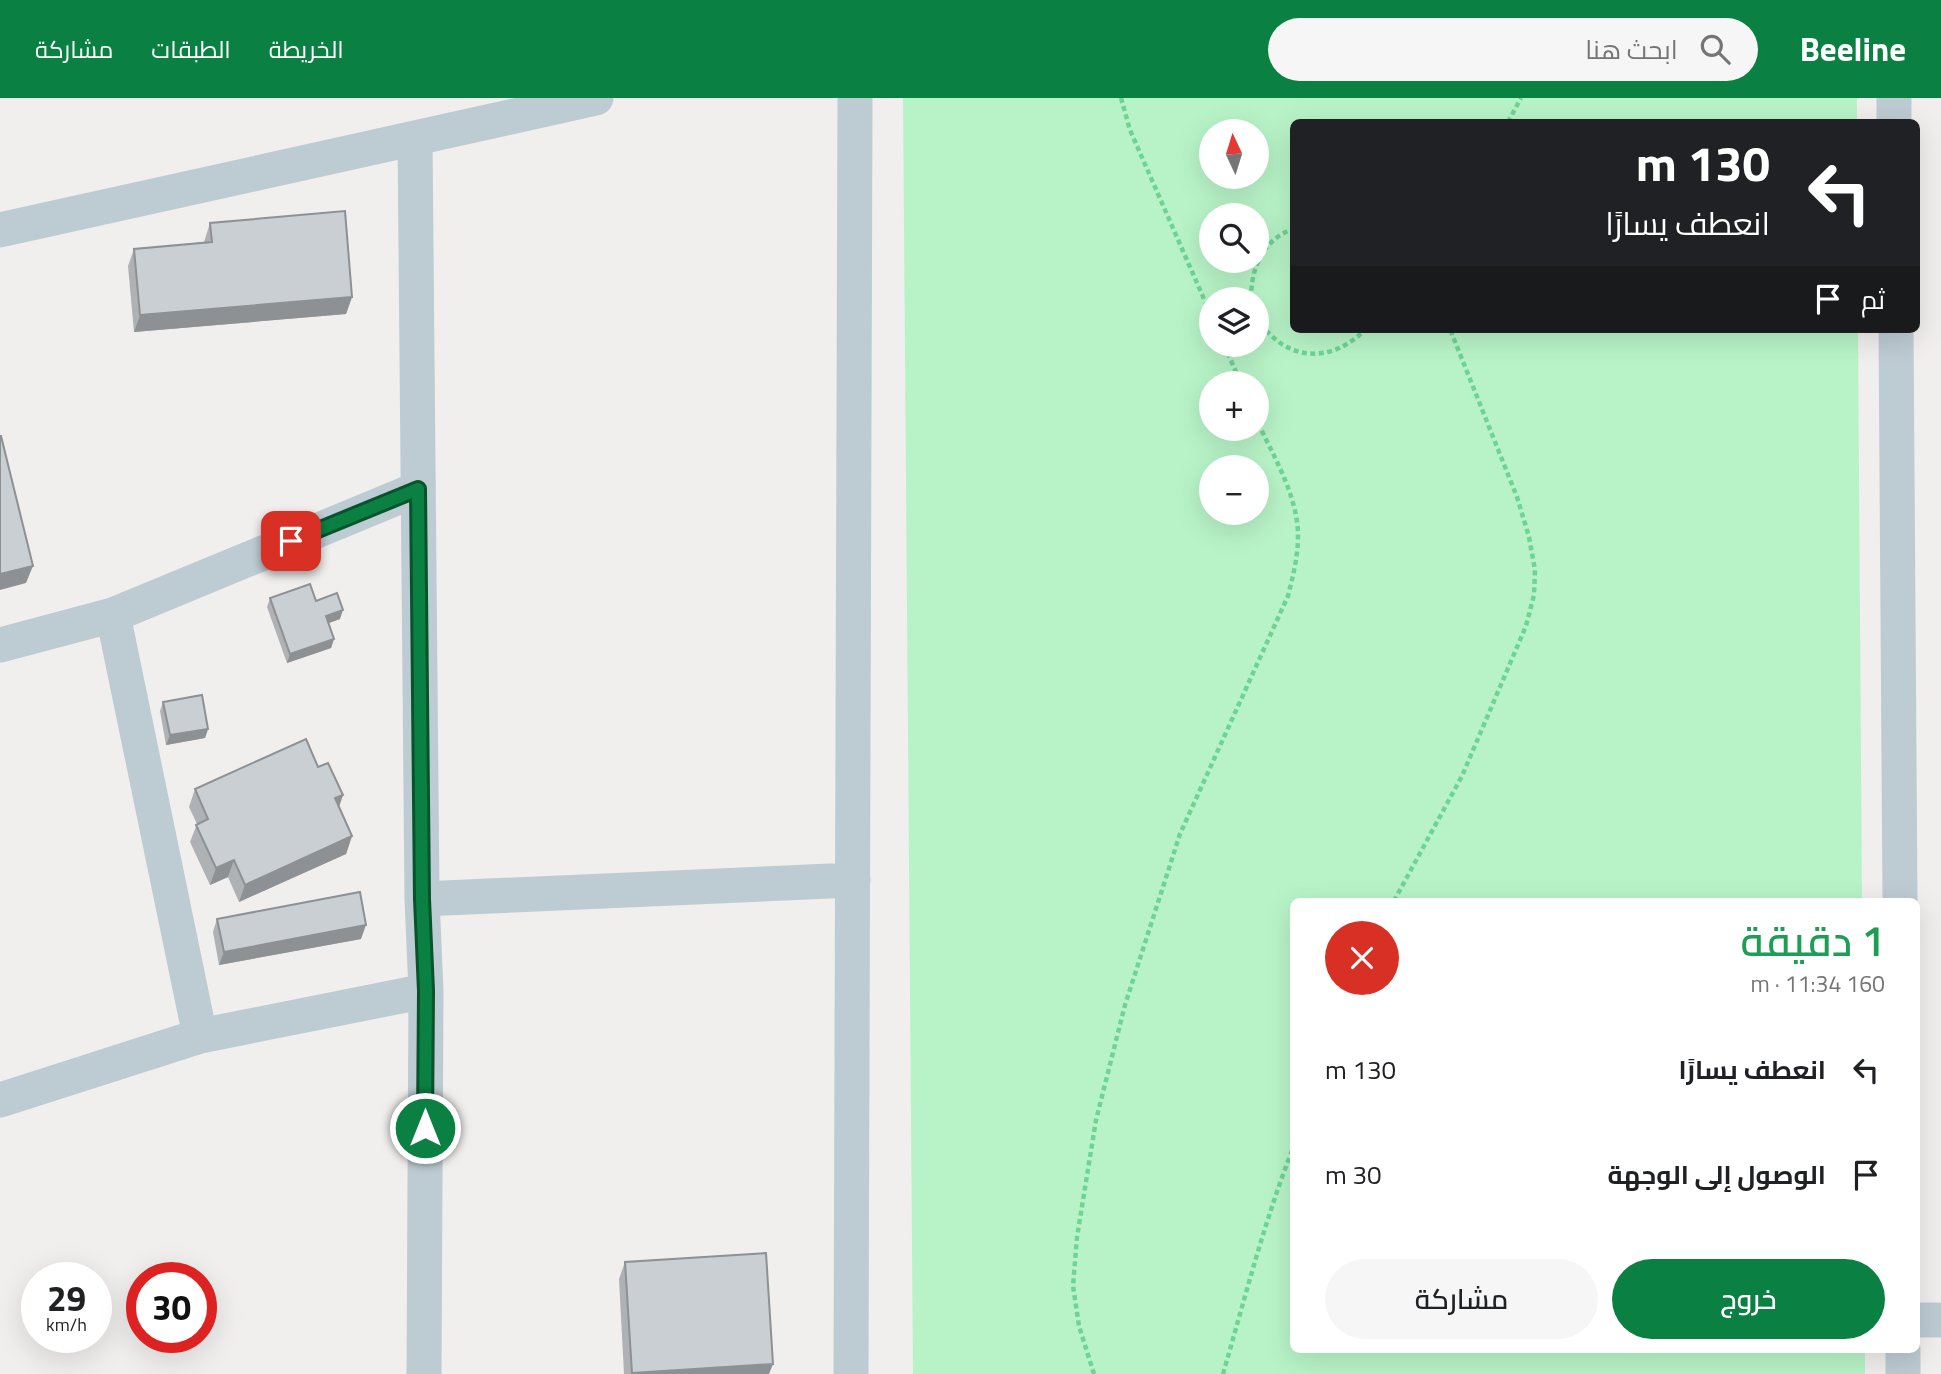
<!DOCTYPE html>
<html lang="ar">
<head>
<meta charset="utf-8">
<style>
  body { margin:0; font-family:"Titillium Web",Cairo,sans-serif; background:#f6f6f6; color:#202124; direction:rtl; height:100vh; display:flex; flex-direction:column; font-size:26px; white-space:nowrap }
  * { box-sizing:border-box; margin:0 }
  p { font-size:23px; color:#757577 }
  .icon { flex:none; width:38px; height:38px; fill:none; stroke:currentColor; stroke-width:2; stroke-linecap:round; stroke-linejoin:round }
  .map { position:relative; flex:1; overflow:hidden; direction:ltr }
  .panel { position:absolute; left:1290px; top:800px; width:630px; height:455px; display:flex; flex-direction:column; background:#fff; border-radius:10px; box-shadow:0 7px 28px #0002; direction:rtl }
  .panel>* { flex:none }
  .top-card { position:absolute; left:1290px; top:21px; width:630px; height:214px; border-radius:10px; box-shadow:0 7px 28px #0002; direction:rtl; background:#202124; color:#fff; overflow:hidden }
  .needle { width:46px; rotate:356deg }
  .buttons { position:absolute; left:1199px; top:21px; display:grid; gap:14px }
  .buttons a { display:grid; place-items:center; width:70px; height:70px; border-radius:50%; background:#fff; box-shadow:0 7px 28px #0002; font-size:35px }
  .speed { position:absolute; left:21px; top:1164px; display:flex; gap:14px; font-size:35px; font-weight:700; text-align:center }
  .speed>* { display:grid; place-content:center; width:91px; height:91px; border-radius:50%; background:#fff; box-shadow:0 7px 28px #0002; line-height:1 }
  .speed small { font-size:18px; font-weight:400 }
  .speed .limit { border:10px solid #d22; background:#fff; color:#111 }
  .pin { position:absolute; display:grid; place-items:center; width:60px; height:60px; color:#fff; margin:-30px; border-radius:14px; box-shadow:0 4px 10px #0006 }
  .me { position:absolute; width:77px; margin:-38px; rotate:0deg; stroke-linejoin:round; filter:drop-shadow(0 0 5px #0008) }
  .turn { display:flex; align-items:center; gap:24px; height:147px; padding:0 35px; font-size:32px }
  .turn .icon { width:91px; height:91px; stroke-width:2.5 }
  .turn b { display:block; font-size:49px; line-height:60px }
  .then { display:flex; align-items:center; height:66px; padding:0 35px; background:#0003; gap:14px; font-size:26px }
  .round { display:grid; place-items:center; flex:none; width:74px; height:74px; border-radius:37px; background:#f6f6f6 }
  .head { display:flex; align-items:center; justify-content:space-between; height:119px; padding:0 35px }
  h1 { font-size:42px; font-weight:600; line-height:52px; color:#1e9e55 }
  .cta { display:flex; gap:14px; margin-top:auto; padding:14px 35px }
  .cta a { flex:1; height:80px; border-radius:42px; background:#0b8043; color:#fff; font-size:28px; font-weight:600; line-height:80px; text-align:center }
  .cta a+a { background:#f6f6f6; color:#202124 }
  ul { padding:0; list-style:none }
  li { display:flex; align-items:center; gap:21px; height:105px; padding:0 35px }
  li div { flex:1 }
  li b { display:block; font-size:26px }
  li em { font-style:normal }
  header { display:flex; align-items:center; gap:42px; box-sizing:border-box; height:98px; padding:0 35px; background:#0b8043; color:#fff }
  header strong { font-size:33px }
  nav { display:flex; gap:38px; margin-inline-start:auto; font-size:24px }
  .search { width:490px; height:63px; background:#f6f6f6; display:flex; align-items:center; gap:18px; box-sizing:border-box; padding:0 24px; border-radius:38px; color:#757577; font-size:26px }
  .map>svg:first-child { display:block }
</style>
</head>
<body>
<header>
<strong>Beeline</strong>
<div class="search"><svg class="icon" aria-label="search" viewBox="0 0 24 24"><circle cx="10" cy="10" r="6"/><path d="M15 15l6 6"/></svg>ابحث هنا</div>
<nav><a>الخريطة</a><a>الطبقات</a><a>مشاركة</a></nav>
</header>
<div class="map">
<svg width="1941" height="1276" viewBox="0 0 1941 1276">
  <rect width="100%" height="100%" fill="#f1eeee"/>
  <path fill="#b8f3c7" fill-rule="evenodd" d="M903,0H1857V24H1293V231H1858L1862,803H1293V1251H1865V1276H913ZM1211,33H1256V79H1211ZM1211,117H1256V163H1211ZM1211,201H1256V247H1211ZM1211,285H1256V331H1211ZM1211,369H1256V415H1211Z"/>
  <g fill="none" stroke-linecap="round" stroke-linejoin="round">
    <path stroke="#6dd494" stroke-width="4.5" stroke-dasharray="5 3.5" stroke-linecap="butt" d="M1121,0L1130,32L1211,217
      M1508,24L1521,0
      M1221,201L1251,194
      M1251,201C1251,171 1262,142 1293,131
      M1256,219C1284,263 1329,268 1366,231
      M1224,247L1241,285
      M1394,803L1462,678L1526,528L1534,497L1535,472L1529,439L1517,399L1450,231
      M1094,1276L1079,1228L1073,1188L1077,1139L1096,1022L1125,907L1180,736L1288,498C1293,478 1298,459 1298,438C1298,398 1273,357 1256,321
      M1223,1276C1245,1200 1264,1124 1293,1050"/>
    <path stroke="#bdcbd2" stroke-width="35" d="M1894,0V24
      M415,41L422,801L426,893L424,1276
      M0,132L596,0
      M1896,231L1900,803
      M113,517L200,938
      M0,547L113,517L418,391
      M422,801L853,782
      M0,1002L200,938L426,893
      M1916,1222H1941
      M1903,1251V1276
      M851,1276L855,0"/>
  </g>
  <path fill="#aeb2b5" d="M210,125L352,199L346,216L134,234L128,168L134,151L204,144Z
    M270,500L316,503L340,521L329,525L334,541L331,550L287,565L267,509Z
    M163,604L208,631L205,640L166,647L160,613Z
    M318,669L343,697L339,708L352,738L346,756L239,804L228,779L210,787L190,744L197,726L189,709L195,691Z
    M217,821L361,841L219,867L213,834Z
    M625,1164L769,1276H624L619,1181Z"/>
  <path fill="#8d9194" d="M352,199L346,216L134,234L140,217Z
    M33,468L26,485L0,492V476Z
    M343,512L340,521L323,527L326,518Z
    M334,541L331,550L287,565L290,556Z
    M208,631L205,640L166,647L170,637Z
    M343,697L337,715L335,700Z
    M352,738L346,756L239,804L245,787Z
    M234,762L228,779L210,787L216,770Z
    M366,827L361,841L219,867L224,854Z
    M773,1266L769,1276H631L632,1275Z"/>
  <path fill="#cacfd3" stroke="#8d9194" stroke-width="2" d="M345,113L352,199L140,217L134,151L212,144L210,125Z
    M0,338H1L33,468L0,476Z
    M310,486L316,503L337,495L343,512L326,518L334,541L290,556L270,500Z
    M202,597L208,631L170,637L163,604Z
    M306,641L318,669L328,665L343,697L335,700L352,738L245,787L234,762L216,770L196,727L208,721L195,691Z
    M360,794L366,827L224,854L217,821Z
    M766,1155L773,1266L632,1275L625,1164Z"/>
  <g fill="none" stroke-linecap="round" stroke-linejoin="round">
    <g stroke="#07532c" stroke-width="18">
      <path id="route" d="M291,443L418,391L422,801L426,893L425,1030"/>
    </g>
    <use href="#route" stroke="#0b8043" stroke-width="12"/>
  </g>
</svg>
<div class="buttons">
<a><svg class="needle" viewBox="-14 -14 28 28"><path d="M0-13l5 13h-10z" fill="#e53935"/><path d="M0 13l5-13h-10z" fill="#757577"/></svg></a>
<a><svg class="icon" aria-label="search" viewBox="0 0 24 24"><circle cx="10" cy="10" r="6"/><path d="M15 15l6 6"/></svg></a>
<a><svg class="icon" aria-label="layers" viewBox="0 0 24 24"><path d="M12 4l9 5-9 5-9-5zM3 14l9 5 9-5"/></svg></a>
<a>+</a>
<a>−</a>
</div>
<div class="speed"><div>29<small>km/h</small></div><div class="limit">30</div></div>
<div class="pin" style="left:291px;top:443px;background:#d93025"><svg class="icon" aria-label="arrive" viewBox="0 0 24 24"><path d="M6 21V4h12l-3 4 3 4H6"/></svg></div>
<svg class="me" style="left:425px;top:1030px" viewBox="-20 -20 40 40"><circle r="17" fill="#0b8043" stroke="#fff" stroke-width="3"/><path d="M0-11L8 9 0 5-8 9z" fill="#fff"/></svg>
<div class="top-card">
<div class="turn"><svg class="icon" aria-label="left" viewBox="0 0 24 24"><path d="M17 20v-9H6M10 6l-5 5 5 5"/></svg><div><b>130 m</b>انعطف يسارًا</div></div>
<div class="then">ثم<svg class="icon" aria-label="arrive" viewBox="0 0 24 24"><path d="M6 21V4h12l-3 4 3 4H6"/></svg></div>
</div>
<section class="panel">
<div class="head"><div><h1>1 دقيقة</h1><p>160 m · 11:34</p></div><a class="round" style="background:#d93025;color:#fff"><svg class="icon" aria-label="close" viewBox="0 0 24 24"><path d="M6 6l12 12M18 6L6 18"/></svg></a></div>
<ul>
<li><svg class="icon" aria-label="left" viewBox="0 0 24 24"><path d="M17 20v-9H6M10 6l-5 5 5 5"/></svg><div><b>انعطف يسارًا</b></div><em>130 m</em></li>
<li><svg class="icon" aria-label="arrive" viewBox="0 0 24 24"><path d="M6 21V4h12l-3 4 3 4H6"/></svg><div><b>الوصول إلى الوجهة</b></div><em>30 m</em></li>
</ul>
<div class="cta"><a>خروج</a><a>مشاركة</a></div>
</section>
</div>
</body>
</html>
